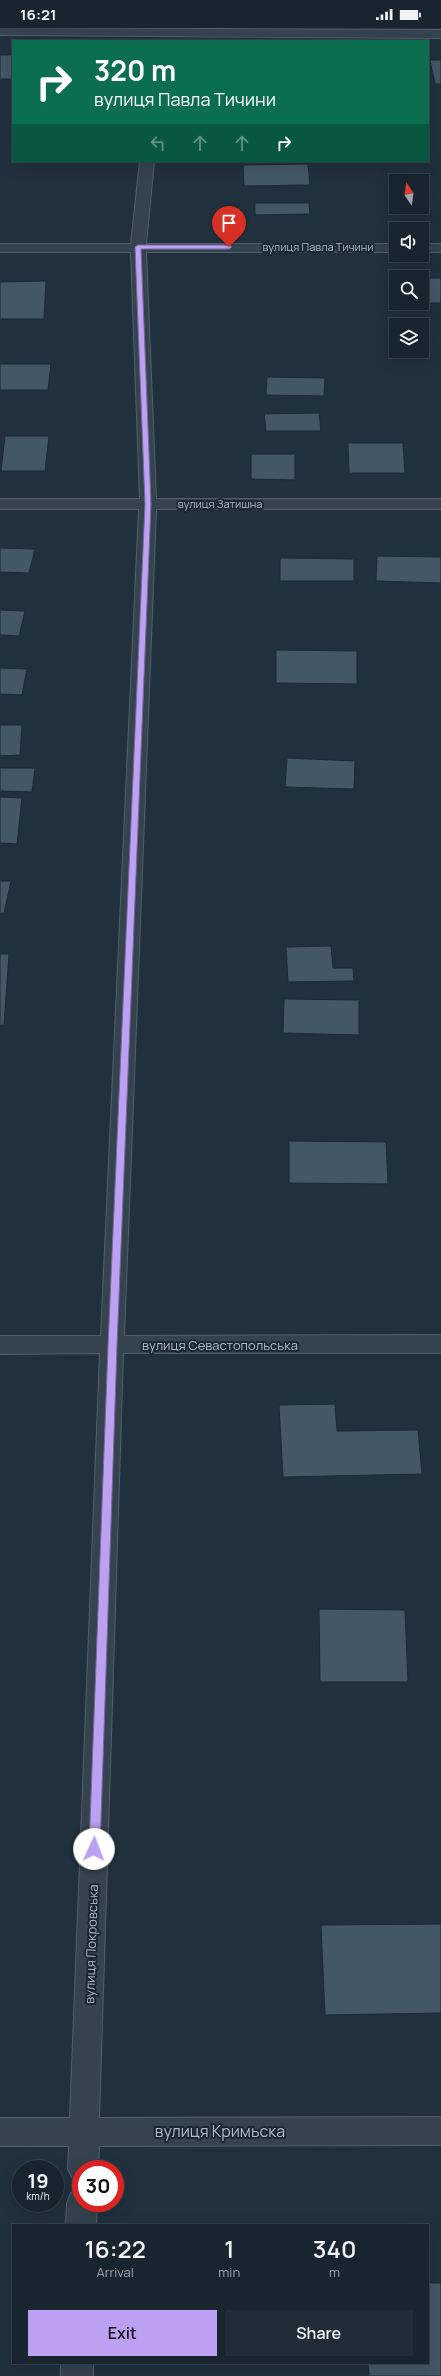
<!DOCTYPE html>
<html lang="en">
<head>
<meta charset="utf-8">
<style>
  body { margin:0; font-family:Manrope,sans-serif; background:#212d36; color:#f1f3f6; height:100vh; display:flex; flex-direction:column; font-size:15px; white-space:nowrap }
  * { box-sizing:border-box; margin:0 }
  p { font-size:13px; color:#9fa5aa }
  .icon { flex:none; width:22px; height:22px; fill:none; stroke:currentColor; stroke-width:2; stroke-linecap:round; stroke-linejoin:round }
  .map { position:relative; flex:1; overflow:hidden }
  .side { position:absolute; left:12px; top:2196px; width:417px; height:140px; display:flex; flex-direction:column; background:#18252e; border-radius:0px; box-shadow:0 4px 16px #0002,0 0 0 1px #36424a }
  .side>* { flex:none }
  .banner { position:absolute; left:12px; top:12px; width:417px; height:122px; border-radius:0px; box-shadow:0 4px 16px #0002,0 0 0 1px #36424a; background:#0b6e4f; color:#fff; overflow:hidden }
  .needle { width:26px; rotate:347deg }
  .tools { position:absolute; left:389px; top:146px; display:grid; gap:8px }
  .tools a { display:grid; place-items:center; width:40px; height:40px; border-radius:0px; background:#18252e; box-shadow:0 4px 16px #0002,0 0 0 1px #36424a; font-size:20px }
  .speed { position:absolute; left:12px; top:2132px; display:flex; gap:8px; font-size:20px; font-weight:700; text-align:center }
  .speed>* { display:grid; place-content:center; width:52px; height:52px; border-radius:50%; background:#18252e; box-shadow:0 4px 16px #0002,0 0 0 1px #36424a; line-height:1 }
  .speed small { font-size:10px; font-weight:400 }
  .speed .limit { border:6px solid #d22; background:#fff; color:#111 }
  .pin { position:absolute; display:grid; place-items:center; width:34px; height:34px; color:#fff; margin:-41px -17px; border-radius:50% 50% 50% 0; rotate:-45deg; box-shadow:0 0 4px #0007 }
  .pin .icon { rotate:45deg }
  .me { position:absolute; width:44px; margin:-22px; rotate:2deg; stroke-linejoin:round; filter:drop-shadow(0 0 3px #0008) }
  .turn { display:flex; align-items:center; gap:14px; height:84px; padding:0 16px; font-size:18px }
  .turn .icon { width:52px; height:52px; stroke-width:2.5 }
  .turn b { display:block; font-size:28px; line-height:34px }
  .lanes { display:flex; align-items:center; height:38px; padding:0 16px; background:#0003; justify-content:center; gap:20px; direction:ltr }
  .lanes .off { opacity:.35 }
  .eta { display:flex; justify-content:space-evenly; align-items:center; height:68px; text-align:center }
  .eta b { font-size:24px; font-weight:600; line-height:28px }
  .primary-button { display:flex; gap:8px; margin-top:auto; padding:8px 16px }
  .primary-button a { flex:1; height:46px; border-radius:0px; background:#bca0f2; color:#111; font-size:16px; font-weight:600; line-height:46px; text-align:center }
  .primary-button a+a { background:#212d36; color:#f1f3f6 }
  .status { display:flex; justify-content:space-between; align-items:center; height:28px; padding:0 20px; background:#18252e; direction:ltr }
  .status svg { height:11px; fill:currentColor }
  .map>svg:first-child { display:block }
</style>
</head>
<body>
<div class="status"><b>16:21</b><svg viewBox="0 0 49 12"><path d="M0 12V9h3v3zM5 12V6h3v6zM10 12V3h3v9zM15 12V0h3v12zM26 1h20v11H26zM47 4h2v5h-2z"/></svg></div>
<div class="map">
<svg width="441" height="2348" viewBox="0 0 441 2348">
  <rect width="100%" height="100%" fill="#20313d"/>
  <path fill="#435764" stroke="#1b2934" d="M0,27H13V51H0Z
    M430,32H441V56H435Z
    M308,136L310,157L244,158L243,137Z
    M255,175H309L310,186L255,187Z
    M422,250H441V275H422Z
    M46,253L44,291H0V254Z
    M0,336H51L48,362H0Z
    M267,349L325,350L324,368L266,367Z
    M319,385L321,403H266L264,386Z
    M5,408H49L45,443H1Z
    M348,415H403L405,445H349Z
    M251,426H295V452L251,451Z
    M0,520L35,521L29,545L0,544Z
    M377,528L441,529V555L376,553Z
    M280,530L354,531V553H280Z
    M0,582L25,583L19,608L0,607Z
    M276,622L357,623V656L276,655Z
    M0,640L27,641L22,667L0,666Z
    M0,697H22L20,727L0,728Z
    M287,730L355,733L354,761L285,759Z
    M0,740H35L32,764L0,763Z
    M0,769L22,770L17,816L0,815Z
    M0,853H11L4,885H0Z
    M331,918L333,940H353L354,953L288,954L286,919Z
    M0,926H9L4,997H0Z
    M284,971L359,972V1007L283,1005Z
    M289,1113L386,1114L388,1156L289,1155Z
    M335,1376L337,1403L418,1402L422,1446L283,1449L279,1377Z
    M319,1581L405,1582L408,1654H320Z
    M441,1896V1985L325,1987L321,1897Z
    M428,2255H441V2348H369L368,2335H428Z"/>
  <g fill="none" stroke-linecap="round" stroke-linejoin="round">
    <g stroke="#52606b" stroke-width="2">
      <path id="street" d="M0,0L441,2V10L0,7Z
        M140,133H154L146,216H396V224H146L156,471H441V481H156L124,1308L441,1307V1325H123L99,2090L441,2089V2117L99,2118L98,2141H81V2154L73,2151L68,2141L69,2118H0V2090H70L100,1325L0,1326V1308H101L139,481H0V471H140L131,224H0V216H131Z
        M422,216H441V224H422Z
        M81,2161V2175H97L96,2197H66L67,2175L71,2165Z
        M61,2335H93V2348H61Z"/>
    </g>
    <use href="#street" fill="#34434d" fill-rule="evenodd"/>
  </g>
  <path fill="#bca0f2" stroke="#7a689d" d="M138,217H229L232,219L229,221H141L151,476L117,1318L100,1821L94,1826L89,1821L108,1318L145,476L135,219Z"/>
  <g text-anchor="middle" stroke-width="4" stroke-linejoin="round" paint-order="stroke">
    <g font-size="11" fill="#afbdc9" stroke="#192732">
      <text x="318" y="223">вулиця Павла Тичини</text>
      <text x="220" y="480">вулиця Затишна</text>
    </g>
    <g font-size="13" fill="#afbdc9" stroke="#192732">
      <text x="220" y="1322">вулиця Севастопольська</text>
      <text transform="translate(91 1916) rotate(-88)" y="5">вулиця Покровська</text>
    </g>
    <g font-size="16" fill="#afbdc9" stroke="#192732">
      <text x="220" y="2109">вулиця Кримьска</text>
    </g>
  </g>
</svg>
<div class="tools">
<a><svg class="needle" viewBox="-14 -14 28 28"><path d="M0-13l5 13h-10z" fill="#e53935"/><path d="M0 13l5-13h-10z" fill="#9fa5aa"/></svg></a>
<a><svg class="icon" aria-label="sound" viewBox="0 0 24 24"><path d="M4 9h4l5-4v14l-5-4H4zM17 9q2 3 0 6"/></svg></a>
<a><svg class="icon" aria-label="search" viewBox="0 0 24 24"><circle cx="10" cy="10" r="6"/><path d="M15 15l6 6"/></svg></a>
<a><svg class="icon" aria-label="layers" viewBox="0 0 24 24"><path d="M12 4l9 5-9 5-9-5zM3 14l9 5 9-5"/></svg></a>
</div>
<div class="speed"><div>19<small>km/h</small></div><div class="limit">30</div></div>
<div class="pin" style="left:229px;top:219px;background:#d93025"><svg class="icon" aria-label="arrive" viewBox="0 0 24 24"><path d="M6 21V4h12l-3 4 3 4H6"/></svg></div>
<svg class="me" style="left:94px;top:1821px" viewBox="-20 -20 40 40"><circle r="19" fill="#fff"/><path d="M0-13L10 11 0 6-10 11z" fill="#bca0f2"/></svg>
<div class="banner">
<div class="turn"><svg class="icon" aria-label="right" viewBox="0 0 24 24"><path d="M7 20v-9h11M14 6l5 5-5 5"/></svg><div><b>320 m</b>вулиця Павла Тичини</div></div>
<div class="lanes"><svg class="icon off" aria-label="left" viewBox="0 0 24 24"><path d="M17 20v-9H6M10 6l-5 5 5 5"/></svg><svg class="icon off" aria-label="ahead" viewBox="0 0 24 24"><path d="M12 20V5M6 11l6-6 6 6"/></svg><svg class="icon off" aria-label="ahead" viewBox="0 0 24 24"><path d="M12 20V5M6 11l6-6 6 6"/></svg><svg class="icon" aria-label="right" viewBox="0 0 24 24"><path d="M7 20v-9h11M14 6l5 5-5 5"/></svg></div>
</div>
<section class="side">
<div class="eta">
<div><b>16:22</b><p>Arrival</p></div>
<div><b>1</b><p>min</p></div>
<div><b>340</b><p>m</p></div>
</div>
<div class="primary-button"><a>Exit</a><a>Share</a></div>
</section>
</div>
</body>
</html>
